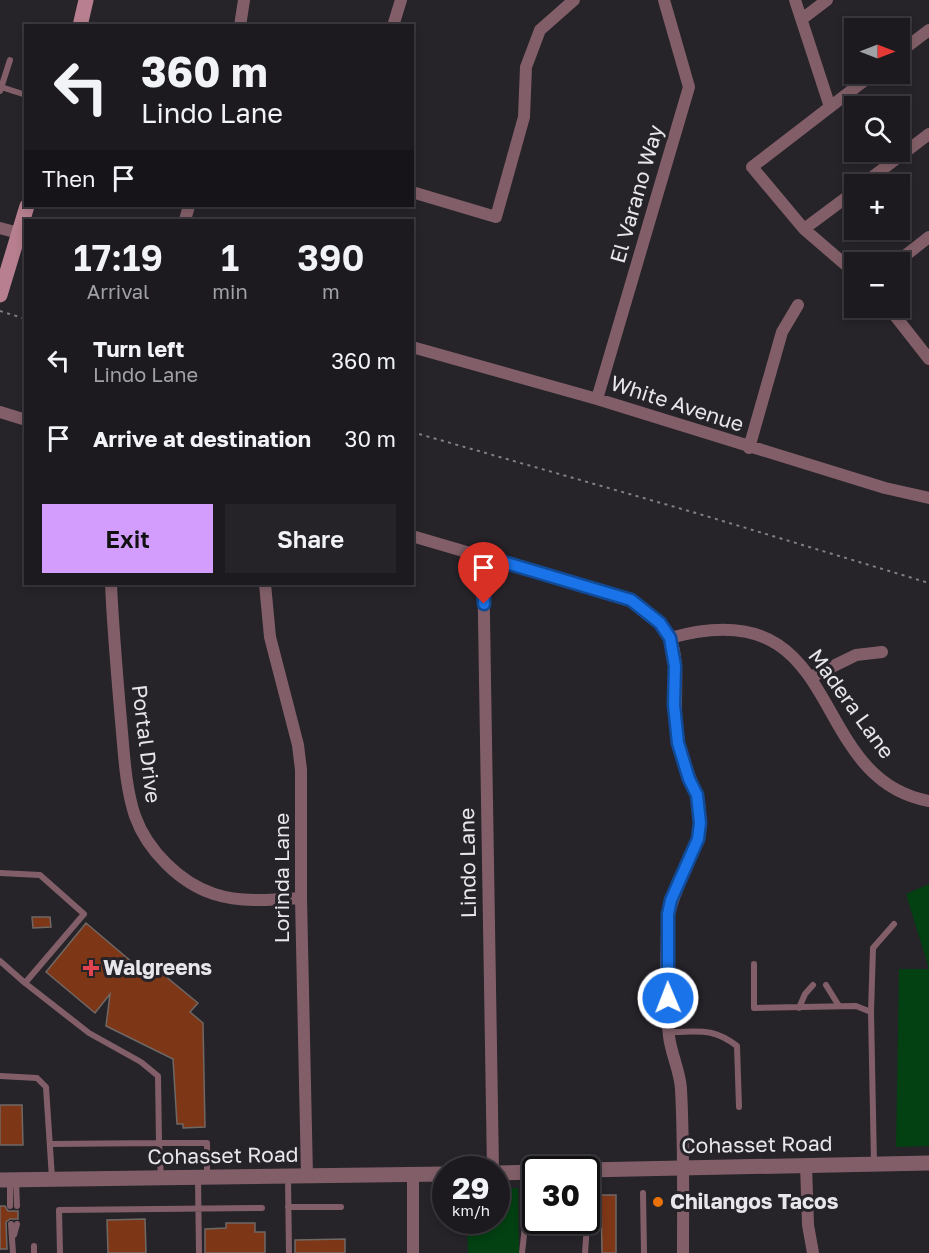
<!DOCTYPE html>
<html lang="en">
<head>
<meta charset="utf-8">
<style>
  body { margin:0; font-family:"Golos Text",sans-serif; background:#252328; color:#f1f3f6; height:100vh; display:flex; flex-direction:column; font-size:22px; white-space:nowrap }
  * { box-sizing:border-box; margin:0 }
  p { font-size:20px; color:#a0a1a4 }
  .icon { flex:none; width:33px; height:33px; fill:none; stroke:currentColor; stroke-width:2; stroke-linecap:round; stroke-linejoin:round }
  .map { position:relative; flex:1; overflow:hidden }
  .details { position:absolute; left:24px; top:219px; width:390px; height:366px; display:flex; flex-direction:column; background:#1c1a1f; border-radius:0px; box-shadow:0 3px 9px #0003,0 0 0 2px #3a383d }
  .details>* { flex:none }
  .banner { position:absolute; left:24px; top:24px; width:390px; height:183px; border-radius:0px; box-shadow:0 3px 9px #0003,0 0 0 2px #3a383d; background:#1c1a1f; color:#f1f3f6; overflow:hidden }
  .needle { width:39px; rotate:90deg }
  .controls { position:absolute; left:844px; top:18px; display:grid; gap:12px }
  .controls a { display:grid; place-items:center; width:66px; height:66px; border-radius:0px; background:#1c1a1f; box-shadow:0 3px 9px #0003,0 0 0 2px #3a383d; font-size:30px }
  .speed { position:absolute; left:432px; top:1156px; display:flex; gap:12px; font-size:30px; font-weight:700; text-align:center }
  .speed>* { display:grid; place-content:center; width:78px; height:78px; border-radius:50%; background:#1c1a1f; box-shadow:0 3px 9px #0003,0 0 0 2px #3a383d; line-height:1 }
  .speed small { font-size:15px; font-weight:400 }
  .speed .limit { border:3px solid #111; border-radius:9px; background:#fff; color:#111 }
  .pin { position:absolute; display:grid; place-items:center; width:51px; height:51px; color:#fff; margin:-62px -26px; border-radius:50% 50% 50% 0; rotate:-45deg; box-shadow:0 0 6px #0007 }
  .pin .icon { rotate:45deg }
  .me { position:absolute; width:66px; margin:-33px; rotate:359deg; stroke-linejoin:round; filter:drop-shadow(0 0 4px #0008) }
  .turn { display:flex; align-items:center; gap:21px; height:126px; padding:0 18px; font-size:27px }
  .turn .icon { width:78px; height:78px; stroke-width:2.5 }
  .turn b { display:block; font-size:42px; line-height:51px }
  .then { display:flex; align-items:center; height:57px; padding:0 18px; background:#0003; gap:12px; font-size:22px }
  .eta { display:flex; justify-content:space-evenly; align-items:center; height:102px; text-align:center }
  .eta b { font-size:36px; font-weight:600; line-height:42px }
  .cta { display:flex; gap:12px; margin-top:auto; padding:12px 18px }
  .cta a { flex:1; height:69px; border-radius:0px; background:#d29dfd; color:#111; font-size:24px; font-weight:600; line-height:69px; text-align:center }
  .cta a+a { background:#252328; color:#f1f3f6 }
  ul { padding:0; list-style:none }
  li { display:flex; align-items:center; gap:18px; height:78px; padding:0 18px }
  li div { flex:1 }
  li b { display:block; font-size:22px }
  li em { font-style:normal }
  .map>svg:first-child { display:block }
</style>
</head>
<body>
<div class="map">
<svg width="929" height="1253" viewBox="0 0 929 1253">
  <rect width="100%" height="100%" fill="#262329"/>
  <path fill="#034012" d="M929,884V1146L896,1147L899,969H929L906,894Z
    M497,1188H518L519,1253H468L467,1221H496Z"/>
  <path fill="#7d3717" stroke="#706865" stroke-width="1.5" d="M32,917H50L51,927L33,928Z
    M86,923L146,974L153,966L198,1003L190,1012L203,1023L205,1127L183,1128V1124H177L173,1059L106,1026L110,994L95,1013L46,972Z
    M0,1105H22L23,1145H0Z
    M601,1195H616V1253H602Z
    M0,1206H5L8,1211H18V1219H10L6,1222L7,1249H0Z
    M145,1219L146,1253H108L107,1220Z
    M226,1223H255V1232H265V1253H205V1229L226,1228Z
    M345,1239V1253H295V1240Z"/>
  <g fill="none" stroke-linecap="round" stroke-linejoin="round">
    <path stroke="#828085" stroke-width="2" stroke-dasharray="3 4.5" stroke-linecap="butt" d="M0,311L26,319
      M412,432L696,513L929,583"/>
    <path stroke="#825f68" stroke-width="6" d="M1,87L26,95
      M0,91L10,60
      M0,873L40,875L84,914L25,983L89,1033L141,1062L158,1076L159,1143L50,1144
      M0,961L25,983
      M754,964V1008L856,1006L871,1012L874,1163
      M826,985L839,1006
      M799,1008L805,994L813,985
      M871,1012L873,948L894,924
      M669,1032C699,1032 712,1027 737,1046L739,1107
      M0,1076L37,1078L46,1087L52,1178
      M161,1177L159,1143H207V1177
      M288,1177L289,1253
      M198,1178L199,1253
      M10,1180V1206
      M16,1180L17,1206
      M643,1193L644,1253
      M288,1207H341
      M11,1224L13,1253
      M14,1235L17,1224
      M34,1246V1253
      M60,1253L59,1210L262,1208
      M522,1253L528,1199L527,1173
      M585,1253L591,1171"/>
    <path stroke="#825f68" stroke-width="12" d="M795,0L830,107L752,167L804,229L855,273
      M802,19L827,0
      M240,26L244,0
      M393,26L401,0
      M900,52L929,30
      M830,107L873,74
      M863,184L929,134
      M412,192L496,217L524,117L526,67L540,30L574,0
      M185,220L189,206
      M0,228L26,235
      M804,229L855,191
      M897,262L929,237
      M889,308L929,359
      M412,347L597,399L885,488L929,498
      M597,399L689,87L664,0
      M0,412L26,420
      M749,448L782,332L798,305
      M412,536L631,600C646,610 662,621 670,638C682,663 672,711 678,741C682,765 698,789 700,810C703,854 668,888 667,932C666,966 665,1002 669,1036C671,1054 680,1071 681,1089C684,1144 683,1199 683,1253
      M483,556L493,1170
      M111,584C113,629 117,675 121,721C124,752 125,786 135,816C147,850 180,883 214,894C241,903 273,900 301,898
      M265,584L270,637L298,745L301,770V898L307,1176
      M670,638C849,588 803,778 929,801
      M811,677L856,655L882,652
      M806,1165L808,1225L813,1253
      M413,1175V1253"/>
    <path stroke="#825f68" stroke-width="15" d="M586,1170L929,1163
      M496,1173L536,1172
      M0,1180L446,1174"/>
    <path stroke="#b77f8f" stroke-width="15" d="M80,26L86,0
      M0,295L27,206"/>
  </g>
  <g fill="none" stroke-linecap="round" stroke-linejoin="round">
    <g stroke="#114b97" stroke-width="15">
      <path id="route" d="M484,604L483,556L631,600L660,623L670,638L675,666L674,705L678,743L689,779L697,795L700,823L698,839L671,900L668,914V998"/>
    </g>
    <use href="#route" stroke="#1a73e8" stroke-width="10"/>
  </g>
  <path fill="#e0444e" stroke="#262329" stroke-width="2" d="M88 959h6v6h6v6h-6v6h-6v-6h-6v-6h6z"/>
  <circle fill="#e8710a" stroke="#262329" stroke-width="2" cx="658" cy="1202" r="6"/>
  <g text-anchor="middle" stroke-width="6" stroke-linejoin="round" paint-order="stroke">
    <g font-size="21" fill="#e7e6ea" stroke="#262329">
      <text transform="translate(637 194) rotate(-74)" y="7">El Varano Way</text>
      <text transform="translate(677 404) rotate(18)" y="7">White Avenue</text>
      <text transform="translate(851 704) rotate(54)" y="7">Madera Lane</text>
      <text transform="translate(146 744) rotate(83)" y="7">Portal Drive</text>
      <text transform="translate(468 863) rotate(-91)" y="7">Lindo Lane</text>
      <text transform="translate(282 878) rotate(-90)" y="7">Lorinda Lane</text>
      <text transform="translate(757 1145) rotate(-1)" y="7">Cohasset Road</text>
      <text transform="translate(223 1156) rotate(-1)" y="7">Cohasset Road</text>
    </g>
    <g font-size="21" font-weight="bold" fill="#e7e6ea" stroke="#262329" text-anchor="start">
      <text x="103" y="975">Walgreens</text>
      <text x="670" y="1209">Chilangos Tacos</text>
    </g>
  </g>
</svg>
<div class="controls">
<a><svg class="needle" viewBox="-14 -14 28 28"><path d="M0-13l5 13h-10z" fill="#e53935"/><path d="M0 13l5-13h-10z" fill="#a0a1a4"/></svg></a>
<a><svg class="icon" aria-label="search" viewBox="0 0 24 24"><circle cx="10" cy="10" r="6"/><path d="M15 15l6 6"/></svg></a>
<a>+</a>
<a>−</a>
</div>
<div class="speed"><div>29<small>km/h</small></div><div class="limit">30</div></div>
<div class="pin" style="left:484px;top:604px;background:#d93025"><svg class="icon" aria-label="arrive" viewBox="0 0 24 24"><path d="M6 21V4h12l-3 4 3 4H6"/></svg></div>
<svg class="me" style="left:668px;top:998px" viewBox="-20 -20 40 40"><circle r="17" fill="#1a73e8" stroke="#fff" stroke-width="3"/><path d="M0-11L8 9 0 5-8 9z" fill="#fff"/></svg>
<div class="banner">
<div class="turn"><svg class="icon" aria-label="left" viewBox="0 0 24 24"><path d="M17 20v-9H6M10 6l-5 5 5 5"/></svg><div><b>360 m</b>Lindo Lane</div></div>
<div class="then">Then<svg class="icon" aria-label="arrive" viewBox="0 0 24 24"><path d="M6 21V4h12l-3 4 3 4H6"/></svg></div>
</div>
<section class="details">
<div class="eta">
<div><b>17:19</b><p>Arrival</p></div>
<div><b>1</b><p>min</p></div>
<div><b>390</b><p>m</p></div>
</div>
<ul>
<li><svg class="icon" aria-label="left" viewBox="0 0 24 24"><path d="M17 20v-9H6M10 6l-5 5 5 5"/></svg><div><b>Turn left</b><p>Lindo Lane</p></div><em>360 m</em></li>
<li><svg class="icon" aria-label="arrive" viewBox="0 0 24 24"><path d="M6 21V4h12l-3 4 3 4H6"/></svg><div><b>Arrive at destination</b></div><em>30 m</em></li>
</ul>
<div class="cta"><a>Exit</a><a>Share</a></div>
</section>
</div>
</body>
</html>
